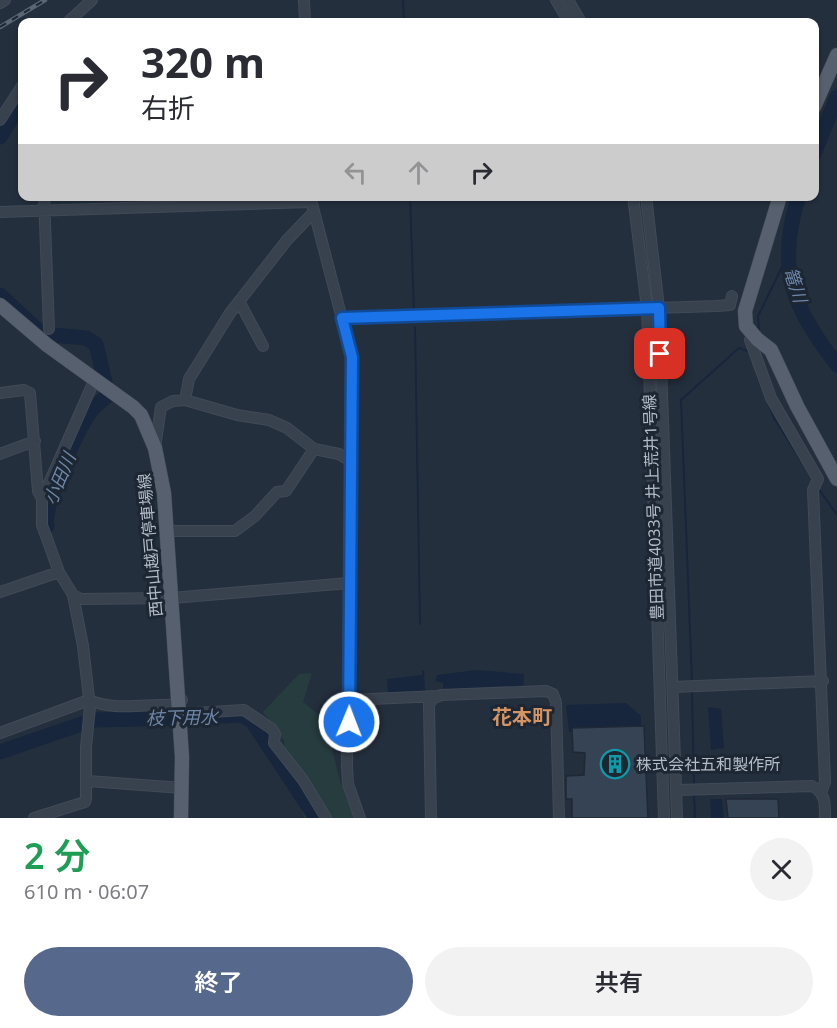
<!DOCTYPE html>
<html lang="ja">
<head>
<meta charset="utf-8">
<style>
  body { margin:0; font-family:"Noto Sans","Noto Sans JP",sans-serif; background:#f2f2f3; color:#2b2b33; height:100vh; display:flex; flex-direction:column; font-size:22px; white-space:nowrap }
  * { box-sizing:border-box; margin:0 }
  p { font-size:20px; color:#7c7c81 }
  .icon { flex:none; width:33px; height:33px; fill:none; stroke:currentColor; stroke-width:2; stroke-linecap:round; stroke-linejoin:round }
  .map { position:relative; height:818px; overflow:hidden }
  .panel { display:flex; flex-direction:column; background:#fff; flex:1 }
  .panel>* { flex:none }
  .top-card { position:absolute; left:18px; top:18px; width:801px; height:183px; border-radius:12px; box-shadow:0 2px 4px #0004; background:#fff; color:#2b2b33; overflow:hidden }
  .pin { position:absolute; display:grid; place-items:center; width:51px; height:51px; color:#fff; margin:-26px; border-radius:12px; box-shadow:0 3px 9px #0006 }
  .me { position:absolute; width:66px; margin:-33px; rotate:1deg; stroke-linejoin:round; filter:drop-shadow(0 0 4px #0008) }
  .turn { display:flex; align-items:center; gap:21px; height:126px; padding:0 24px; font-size:27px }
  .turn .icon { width:78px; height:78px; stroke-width:2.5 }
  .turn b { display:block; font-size:42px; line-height:51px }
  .lanes { display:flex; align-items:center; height:57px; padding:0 24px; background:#0003; justify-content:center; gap:30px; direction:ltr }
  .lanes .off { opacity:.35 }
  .round { display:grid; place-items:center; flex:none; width:63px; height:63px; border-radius:32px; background:#f2f2f3 }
  .headline { display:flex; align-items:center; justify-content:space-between; height:102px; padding:0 24px }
  h1 { font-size:36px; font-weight:600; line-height:45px; color:#1e9e55 }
  .action { display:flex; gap:12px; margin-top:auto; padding:12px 24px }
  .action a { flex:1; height:69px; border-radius:36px; background:#56698c; color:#fff; font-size:24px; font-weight:600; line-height:69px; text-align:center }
  .action a+a { background:#f2f2f3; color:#2b2b33 }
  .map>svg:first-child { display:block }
</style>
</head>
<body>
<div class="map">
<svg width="837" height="818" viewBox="0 0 837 818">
  <rect width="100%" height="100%" fill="#242f3e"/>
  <path fill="#263c3f" d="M312,673L303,702L324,719L341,784L360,818H304L302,809L287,787L284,740L263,712L299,674Z"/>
  <path fill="#17263c" d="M477,670L524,674L523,690L443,692V683L435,681L437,675Z
    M422,675L424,692L388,694L387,679Z
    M626,703L641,716V726L569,732L566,705Z
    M708,707L721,709L724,748L711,750Z
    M710,799H722L724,818H711Z"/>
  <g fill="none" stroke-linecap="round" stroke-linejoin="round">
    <path stroke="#17263c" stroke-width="2" d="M403,0L404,22
      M410,196L414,312
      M415,327L420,624
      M759,332L758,316L786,259
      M756,372L774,418L812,478
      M818,488L837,515
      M423,671L424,691
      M692,682L681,400L739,348L747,351
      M692,693L694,785
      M694,794L695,818"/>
    <path stroke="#17263c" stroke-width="15" d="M0,137L22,102
      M814,154L837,97
      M799,196C775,267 793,308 837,365
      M0,295L42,334L86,338L96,344L105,382
      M47,526C43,506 78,428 91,411C96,405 103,400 108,395
      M222,716L241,715L252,721L316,818
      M0,752L93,720L192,718"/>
  </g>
  <path fill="#364354" stroke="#1f2835" stroke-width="1.5" d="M644,726L648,818H572V799H566V776L584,775L585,753L573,752L572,728Z
    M726,799H778L779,818H728Z"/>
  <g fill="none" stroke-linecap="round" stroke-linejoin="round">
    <g stroke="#414a57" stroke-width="12">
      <path id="minor" d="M304,0L305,22
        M556,0L569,22
        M568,0L581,22
        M0,3L5,0
        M68,22L92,0
        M0,120L22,86
        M44,196L49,329
        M310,196L352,357L347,767L348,784L360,818
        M633,196L647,308L664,818
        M646,196L659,308L677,818
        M0,212L310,202
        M239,301L263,346
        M342,318L717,306L730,305L732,296
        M750,340L771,398L818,479L813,490L825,782L821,793
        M0,393L24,390L30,393L38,491L42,499
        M185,400L237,415L269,420L287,428L314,449
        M155,448L161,407L173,401L185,400L189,379L230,313L287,240L312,214
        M0,454L35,441
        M167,531H235L255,516L277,492L286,491L314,449L339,454L351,461
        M0,592L59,572
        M73,595L81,599L172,598L349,583
        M673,687L823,681
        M349,700L438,696
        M179,714L244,710L272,729L275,734L274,743L303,780L326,818
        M0,733L89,700C117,712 149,703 178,705L182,700
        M88,781L182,788
        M677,790L812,786C826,793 825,804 825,818
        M34,818L85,802L86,799V747L90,707L83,646L73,595L59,572L42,525V499L94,381
        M431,818L429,705L432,699L441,695L546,691L553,694L556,702L559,818"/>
    </g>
    <g stroke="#414a57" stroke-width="15">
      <path id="major" d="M814,107L837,55
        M780,196L745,311L746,326L757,339L771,350L797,406L837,479
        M0,305L47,345L133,407L141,415L155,448L164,493L182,757L181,818"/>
    </g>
    <use href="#minor" stroke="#38414e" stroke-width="10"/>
    <use href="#major" stroke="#56606e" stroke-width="14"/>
    <g stroke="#5a6575" stroke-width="4.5">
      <path id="rail" d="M0,27L45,0"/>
    </g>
    <use href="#rail" stroke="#1d2633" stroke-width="2" stroke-dasharray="7" stroke-linecap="butt"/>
  </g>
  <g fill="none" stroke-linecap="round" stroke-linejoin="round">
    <g stroke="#114b97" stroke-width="15">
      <path id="route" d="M349,722L352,357L342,318L659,308L660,354"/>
    </g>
    <use href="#route" stroke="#1a73e8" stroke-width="10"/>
  </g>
  <defs>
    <g id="building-ring" transform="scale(1.5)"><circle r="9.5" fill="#1d2633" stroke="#0f9aa8" stroke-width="1.5"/><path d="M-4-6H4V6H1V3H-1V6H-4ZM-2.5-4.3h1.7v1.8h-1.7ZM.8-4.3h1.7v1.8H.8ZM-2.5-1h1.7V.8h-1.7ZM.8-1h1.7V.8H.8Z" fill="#0f9aa8"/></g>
  </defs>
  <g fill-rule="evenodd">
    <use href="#building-ring" x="615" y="764"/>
  </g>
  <g text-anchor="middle" stroke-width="6" stroke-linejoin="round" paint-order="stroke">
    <g font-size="16" fill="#b4bcc9" stroke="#1d2633">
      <text transform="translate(653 507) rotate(-92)" y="6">豊田市道4033号 井上荒井1号線</text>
      <text transform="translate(150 545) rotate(-95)" y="6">西中山越戸停車場線</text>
    </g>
    <g font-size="16" fill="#b4bcc9" stroke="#1d2633" text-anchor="start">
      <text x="636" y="770">株式会社五和製作所</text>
    </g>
    <g font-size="18" font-style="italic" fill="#6d86a8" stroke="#1d2633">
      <text transform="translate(795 285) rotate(72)" y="6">篭川</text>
      <text transform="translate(60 479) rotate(-67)" y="6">小田川</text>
      <text transform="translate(182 718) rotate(-1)" y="6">枝下用水</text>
    </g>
    <g font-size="20" font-weight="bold" fill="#d59563" stroke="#1d2633">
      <text x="522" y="724">花本町</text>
    </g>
  </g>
</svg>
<div class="pin" style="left:660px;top:354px;background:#d93025"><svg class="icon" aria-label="arrive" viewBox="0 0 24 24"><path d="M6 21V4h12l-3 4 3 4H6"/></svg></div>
<svg class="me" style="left:349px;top:722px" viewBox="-20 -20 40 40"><circle r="17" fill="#1a73e8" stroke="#fff" stroke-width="3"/><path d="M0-11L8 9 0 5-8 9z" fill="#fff"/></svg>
<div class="top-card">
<div class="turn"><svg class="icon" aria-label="right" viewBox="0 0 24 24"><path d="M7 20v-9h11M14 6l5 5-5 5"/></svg><div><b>320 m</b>右折</div></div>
<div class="lanes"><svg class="icon off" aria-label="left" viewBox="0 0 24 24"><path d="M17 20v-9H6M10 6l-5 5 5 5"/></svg><svg class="icon off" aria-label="ahead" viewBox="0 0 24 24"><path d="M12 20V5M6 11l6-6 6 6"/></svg><svg class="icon" aria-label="right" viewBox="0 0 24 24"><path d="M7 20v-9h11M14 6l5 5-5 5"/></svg></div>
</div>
</div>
<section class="panel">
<div class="headline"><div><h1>2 分</h1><p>610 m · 06:07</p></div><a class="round"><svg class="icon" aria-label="close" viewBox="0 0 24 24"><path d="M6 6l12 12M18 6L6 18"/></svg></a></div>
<div class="action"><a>終了</a><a>共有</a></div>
</section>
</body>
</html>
